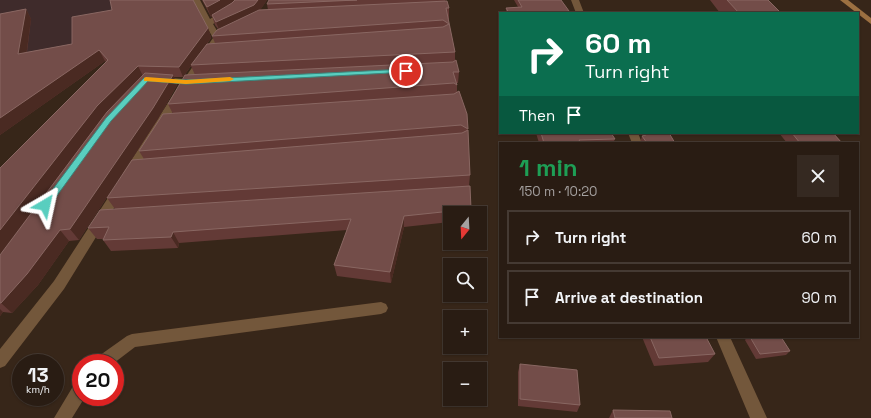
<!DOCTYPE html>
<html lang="en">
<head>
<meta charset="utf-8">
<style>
  body { margin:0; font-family:"Space Grotesk",sans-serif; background:#352921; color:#f1f3f6; height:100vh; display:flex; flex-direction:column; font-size:15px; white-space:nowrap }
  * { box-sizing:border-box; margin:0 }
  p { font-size:13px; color:#a5a1a0 }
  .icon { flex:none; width:22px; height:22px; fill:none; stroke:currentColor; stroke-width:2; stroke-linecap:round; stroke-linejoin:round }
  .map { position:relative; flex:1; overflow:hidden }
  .side { position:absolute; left:499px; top:142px; width:360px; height:196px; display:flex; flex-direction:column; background:#291c13; border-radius:0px; box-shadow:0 1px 3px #0004,0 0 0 1px #453a33 }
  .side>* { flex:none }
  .top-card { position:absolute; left:499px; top:12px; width:360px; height:122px; border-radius:0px; box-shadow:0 1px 3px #0004,0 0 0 1px #453a33; background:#0b6e4f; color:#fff; overflow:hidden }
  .needle { width:26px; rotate:198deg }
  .fabs { position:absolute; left:443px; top:206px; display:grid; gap:8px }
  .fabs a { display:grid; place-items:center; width:44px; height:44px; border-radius:0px; background:#291c13; box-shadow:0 1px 3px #0004,0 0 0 1px #453a33; font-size:20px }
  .speed { position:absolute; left:12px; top:354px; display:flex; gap:8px; font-size:20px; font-weight:700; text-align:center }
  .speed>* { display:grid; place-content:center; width:52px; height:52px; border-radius:50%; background:#291c13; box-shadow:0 1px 3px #0004,0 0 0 1px #453a33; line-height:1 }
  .speed small { font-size:10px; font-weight:400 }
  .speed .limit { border:6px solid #d22; background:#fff; color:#111 }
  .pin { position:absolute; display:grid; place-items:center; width:34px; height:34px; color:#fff; margin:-17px; border:2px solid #fff; border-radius:50%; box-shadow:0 1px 4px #0007 }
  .me { position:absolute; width:44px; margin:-22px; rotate:36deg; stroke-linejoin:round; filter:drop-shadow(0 0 3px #0008) }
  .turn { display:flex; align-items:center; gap:14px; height:84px; padding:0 20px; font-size:18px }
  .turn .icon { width:52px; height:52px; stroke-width:2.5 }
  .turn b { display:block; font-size:28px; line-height:34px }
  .then { display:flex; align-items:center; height:38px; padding:0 20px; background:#0003; gap:8px; font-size:15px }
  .round { display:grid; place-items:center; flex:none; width:42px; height:42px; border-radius:0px; background:#352921 }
  .overview { display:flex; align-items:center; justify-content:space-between; height:68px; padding:0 20px }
  h1 { font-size:24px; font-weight:700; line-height:30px; color:#1e9e55 }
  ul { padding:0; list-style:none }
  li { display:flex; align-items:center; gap:12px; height:54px; margin:0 8px 6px; padding:0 12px; border:2px solid #453a33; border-radius:0px }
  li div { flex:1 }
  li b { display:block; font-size:15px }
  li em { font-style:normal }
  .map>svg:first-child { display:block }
</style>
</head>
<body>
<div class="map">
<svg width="871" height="418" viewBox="0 0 871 418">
  <rect width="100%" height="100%" fill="#372619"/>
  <path fill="#3f2b2b" d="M0,0H142L154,48L0,60Z"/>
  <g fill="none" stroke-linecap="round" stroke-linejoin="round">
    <path fill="#73573b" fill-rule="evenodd" d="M192,0H200L210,19L228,8L236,0H244L234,12L213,24L219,34L227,31L231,33L220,40L189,84L156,82L155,80L156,78L159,77L184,79L213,38Z
      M178,92L183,95L133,176H125L123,173L125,170L173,95Z
      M119,186L123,187L125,190L64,289L5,366L0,368V349L54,281L115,187Z
      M381,302L386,304L388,308L386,312L381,314L135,347L114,363H94L96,358L127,336L132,334Z
      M81,381V397H85L72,418H54L75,383Z"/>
    <path fill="#73573b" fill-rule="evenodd" d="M571,0H579L584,13H576Z
      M628,133H638L642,143H632Z
      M716,337H730L767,418H750Z"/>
    <path fill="#9c7041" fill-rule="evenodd" d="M840,0H848L871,18V24Z"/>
  </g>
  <path fill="#633a36" d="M202,0H234L228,6L232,3L235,0H267L260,10H268L267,4L269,0H445L449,8V19H448L455,52V61L459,72L458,83H457V92L467,114L470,175L469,186L471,209V213H450V222L404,227L391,283L337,276L334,265L347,230L179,243L178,248L111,251L103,240L104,239H97L88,228L115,209L107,198L144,159L139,151L173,114L168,104L195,75L191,66L183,77H174L177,85L158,119L79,240L69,241L38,285L12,313L3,312L0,316V255L105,114L0,254L106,62L105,61L0,135V14L26,9L31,19L27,52L72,44L112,10L208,28L211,38L207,44L215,43L212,36L218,29L215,25L212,16L211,17Z
    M514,0H561L569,11V13H506V8L518,7Z
    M710,0H768L781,13H720Z
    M536,133H611L615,139L613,143H539Z
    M646,133L675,143H640L642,136H645Z
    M779,133H833L842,143H787Z
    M642,337H706L715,354L708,362L654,366Z
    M747,337H781L790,351L786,355L756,359L745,340Z
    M520,364L580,405L577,412L518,406V372Z
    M613,410L672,418H609Z"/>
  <path fill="#4a2a22" d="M220,0H234L227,7L211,17L207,7Z
    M258,0H267L257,15L220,32L216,22Z
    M26,9L31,19L25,64L18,54Z
    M208,28L211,38L183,77L179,67Z
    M99,50L105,61L0,135V118Z
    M138,66L143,76L103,117L0,254V230L97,106Z
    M173,75L177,85L158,119L79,240L70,229Z
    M404,216V227L391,283L390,272Z
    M60,230L69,241L38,285L12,313L1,303Z
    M173,232L179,243L178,248L171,237Z
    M0,309L3,312L0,316Z"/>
  <path fill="#734d49" stroke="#896762" d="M110,0H193L208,28L179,67L138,66L97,106L0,230V168L108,60L99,50L0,118V14L26,9L18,54L72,44V17L112,10Z
    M203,0H220L207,7Z
    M235,0H258L254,5L216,22L212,15L232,3Z
    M269,0H357L267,4Z
    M518,0H561L569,11L562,12L563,13H509L506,8L522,7Z
    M727,0H768L781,13H739Z
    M447,1L449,8H446L455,52L191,65L207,44L443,27L449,24L443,20L212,36L217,30L259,10Z
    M456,60L459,72H453L457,85L454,83L168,104L185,75L453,62Z
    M145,73L173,75L153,108L70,229L60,230L27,274L1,303H0V255L107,112Z
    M459,91L467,114L468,129L461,125L139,151L163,114L454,94Z
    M468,130L470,175L107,198L132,160L462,133Z
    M541,133H611L615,139L579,140L581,143H544Z
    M646,133H669L675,143H647L642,136L646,135Z
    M792,133H833L842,143H800Z
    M470,186L471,209L404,216L390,272L334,265L351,219L173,232L171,237L103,240L109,227L88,228L100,210Z
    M650,337H706L715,354L659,358Z
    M750,337H781L790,351L760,354Z
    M520,364L577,370L580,405L520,399Z
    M613,410L670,411L672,418H615Z"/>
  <path fill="#59cebf" stroke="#3a867c" d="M406,69L409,71L408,72L186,84L148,81L111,121L48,208L45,209L41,205L106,118L144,78L186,80Z"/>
  <path fill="#f59e0b" d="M146,77L186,80L230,77L234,79L230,81L186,84L144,81V78Z"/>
</svg>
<div class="fabs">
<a><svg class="needle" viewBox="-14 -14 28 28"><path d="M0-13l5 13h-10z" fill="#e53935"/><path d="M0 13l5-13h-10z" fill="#a5a1a0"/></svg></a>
<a><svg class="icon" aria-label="search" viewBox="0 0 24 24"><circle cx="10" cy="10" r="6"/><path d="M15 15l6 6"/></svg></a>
<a>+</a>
<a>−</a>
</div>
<div class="speed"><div>13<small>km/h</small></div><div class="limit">20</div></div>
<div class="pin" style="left:406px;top:71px;background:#d93025"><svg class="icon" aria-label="arrive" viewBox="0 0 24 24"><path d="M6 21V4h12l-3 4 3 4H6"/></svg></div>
<svg class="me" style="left:45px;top:205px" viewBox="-20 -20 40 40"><path d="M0-17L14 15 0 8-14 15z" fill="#59cebf" stroke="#fff" stroke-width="4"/></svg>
<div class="top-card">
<div class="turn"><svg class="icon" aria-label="right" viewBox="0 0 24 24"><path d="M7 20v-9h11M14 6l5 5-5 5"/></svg><div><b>60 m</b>Turn right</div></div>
<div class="then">Then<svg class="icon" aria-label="arrive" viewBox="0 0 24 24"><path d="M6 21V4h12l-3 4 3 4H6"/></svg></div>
</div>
<section class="side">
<div class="overview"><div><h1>1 min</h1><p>150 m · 10:20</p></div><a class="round"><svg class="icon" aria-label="close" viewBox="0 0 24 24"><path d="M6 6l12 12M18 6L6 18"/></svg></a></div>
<ul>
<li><svg class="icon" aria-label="right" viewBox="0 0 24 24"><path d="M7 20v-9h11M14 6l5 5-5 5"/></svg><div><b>Turn right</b></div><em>60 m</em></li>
<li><svg class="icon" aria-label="arrive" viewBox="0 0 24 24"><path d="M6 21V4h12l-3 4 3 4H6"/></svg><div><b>Arrive at destination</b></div><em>90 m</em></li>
</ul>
</section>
</div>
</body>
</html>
